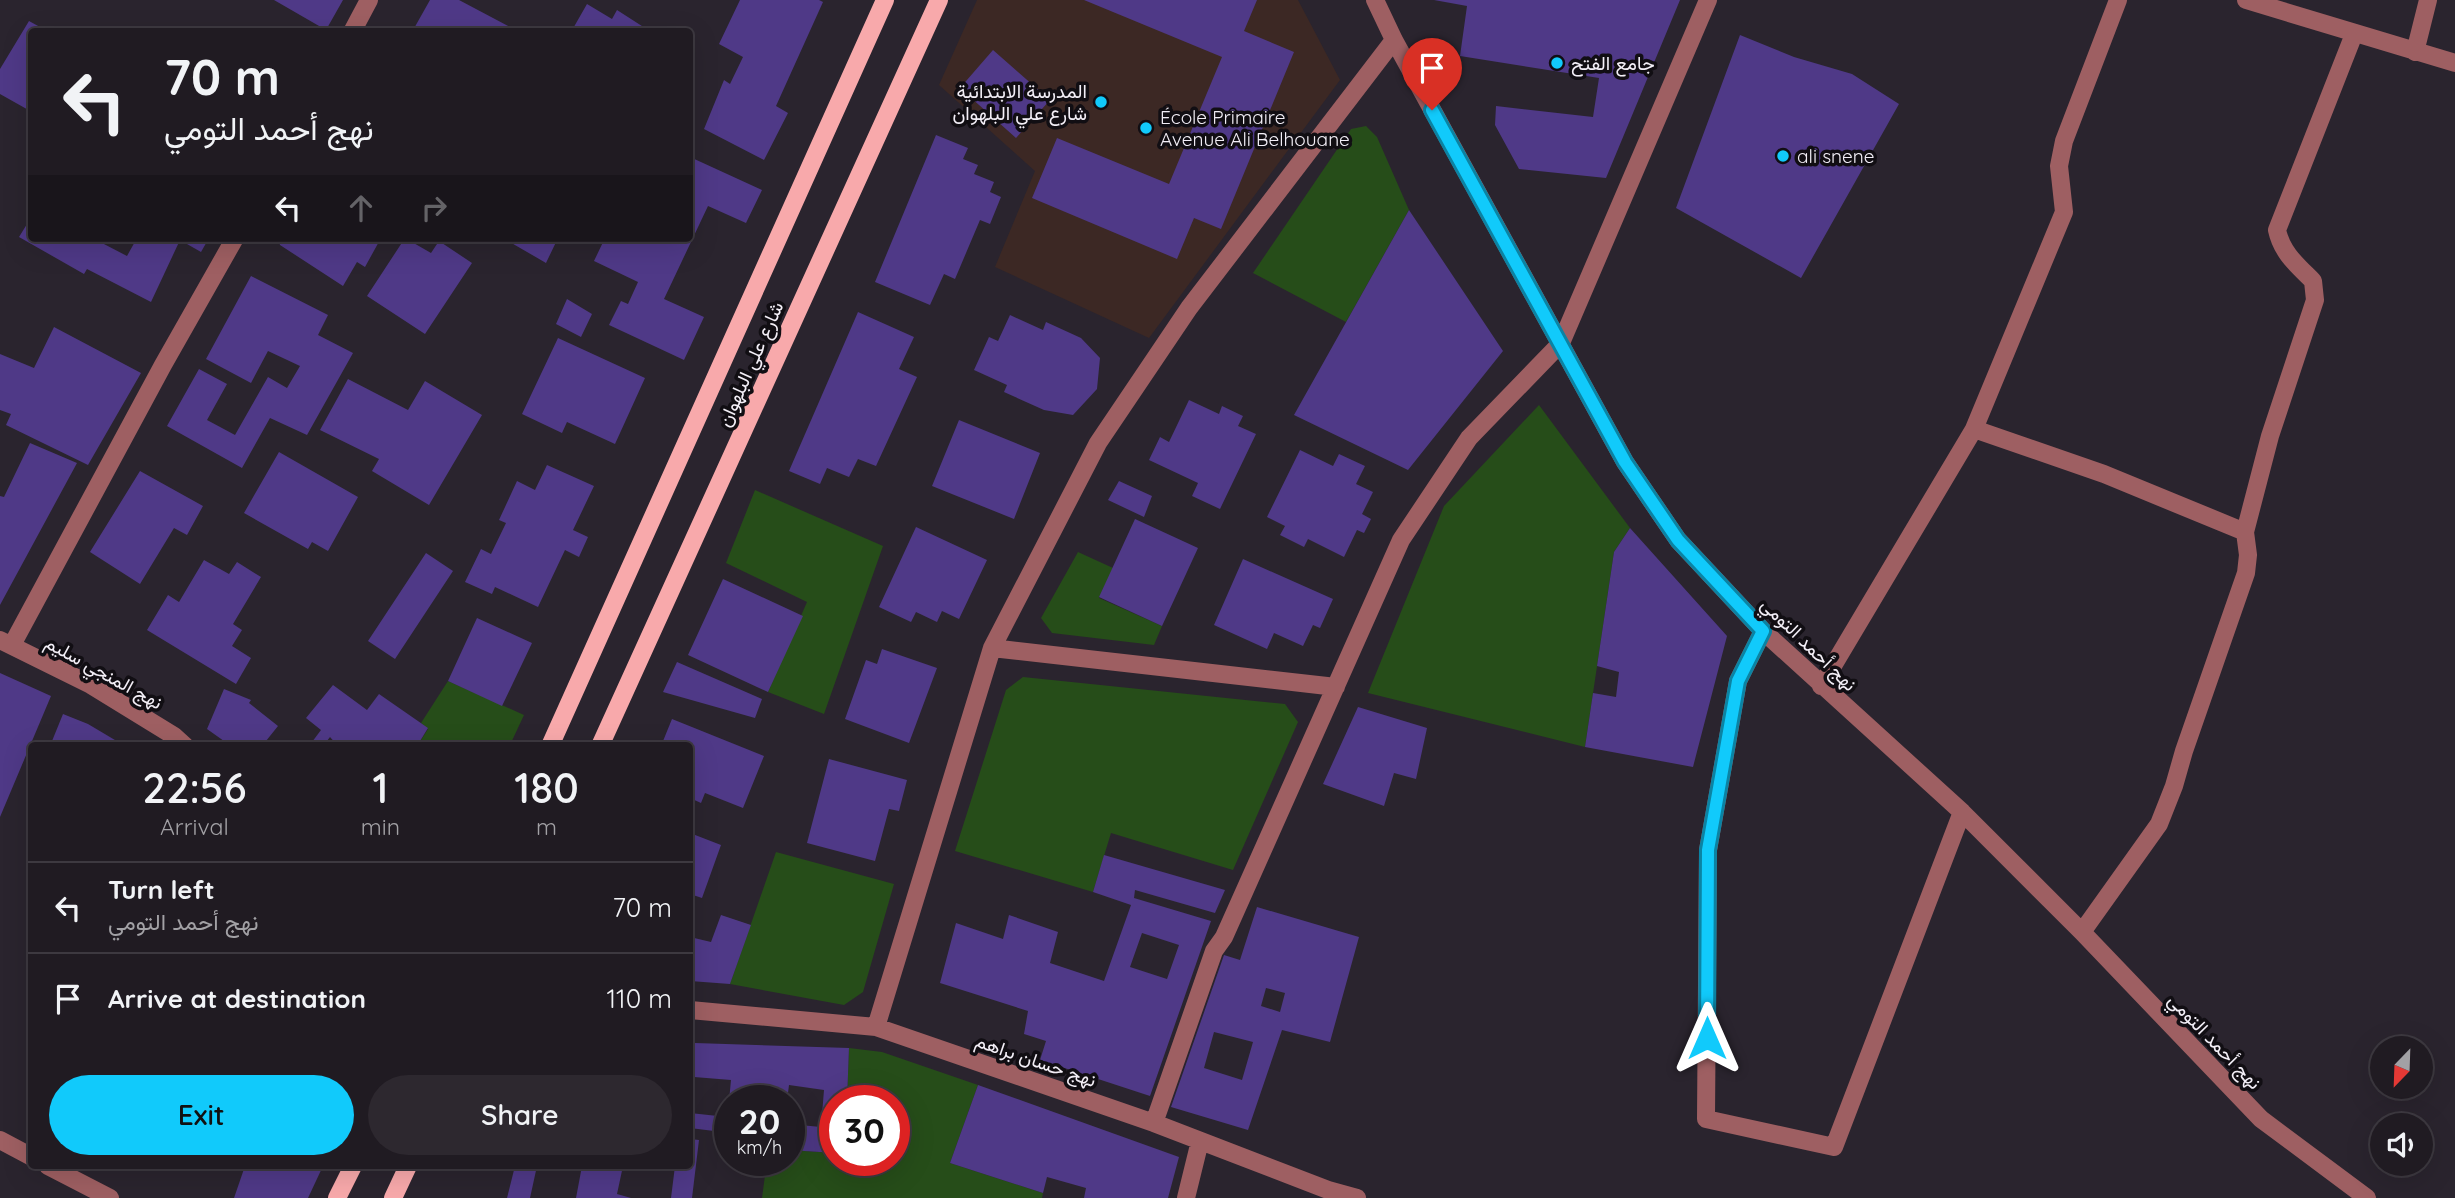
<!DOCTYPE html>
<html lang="en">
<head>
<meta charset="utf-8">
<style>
  body { margin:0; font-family:Quicksand,Vazirmatn,sans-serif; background:#2d282f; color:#f1f3f6; height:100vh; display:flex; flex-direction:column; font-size:26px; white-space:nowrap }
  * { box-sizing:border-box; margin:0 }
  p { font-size:23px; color:#a2a1a5 }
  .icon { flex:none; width:38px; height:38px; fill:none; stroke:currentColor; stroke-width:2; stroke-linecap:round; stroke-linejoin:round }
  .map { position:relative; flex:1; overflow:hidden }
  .side { position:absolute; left:28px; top:742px; width:665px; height:427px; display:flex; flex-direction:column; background:#201b22; border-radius:7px; box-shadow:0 7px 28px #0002,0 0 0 2px #3d3940 }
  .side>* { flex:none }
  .banner { position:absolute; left:28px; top:28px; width:665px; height:214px; border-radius:7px; box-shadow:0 7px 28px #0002,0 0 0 2px #3d3940; background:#201b22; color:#f1f3f6; overflow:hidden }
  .needle { width:46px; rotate:203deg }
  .controls { position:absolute; left:2370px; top:1036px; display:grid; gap:14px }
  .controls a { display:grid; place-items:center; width:63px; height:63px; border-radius:50%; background:#201b22; box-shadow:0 7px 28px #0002,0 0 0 2px #3d3940; font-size:35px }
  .speed { position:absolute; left:714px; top:1085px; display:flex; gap:14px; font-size:35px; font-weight:700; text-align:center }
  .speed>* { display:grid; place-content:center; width:91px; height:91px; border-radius:50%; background:#201b22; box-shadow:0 7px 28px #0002,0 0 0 2px #3d3940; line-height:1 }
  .speed small { font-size:18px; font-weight:400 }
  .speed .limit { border:10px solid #d22; background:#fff; color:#111 }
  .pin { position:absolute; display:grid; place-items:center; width:60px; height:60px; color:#fff; margin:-72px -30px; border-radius:50% 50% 50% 0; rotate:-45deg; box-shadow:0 0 7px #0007 }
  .pin .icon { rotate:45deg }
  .me { position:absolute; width:77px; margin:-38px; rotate:0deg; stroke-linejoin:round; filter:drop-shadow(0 0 5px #0008) }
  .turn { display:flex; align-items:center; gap:24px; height:147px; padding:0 21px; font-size:32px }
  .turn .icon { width:91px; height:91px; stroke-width:2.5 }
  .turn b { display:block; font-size:49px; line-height:60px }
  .lanes { display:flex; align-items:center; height:66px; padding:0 21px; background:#0003; justify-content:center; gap:35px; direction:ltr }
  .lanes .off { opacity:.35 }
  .eta { display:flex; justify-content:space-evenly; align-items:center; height:119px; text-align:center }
  .eta b { font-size:42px; font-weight:600; line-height:49px }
  .action { display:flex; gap:14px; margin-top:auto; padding:14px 21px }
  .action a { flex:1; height:80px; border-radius:42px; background:#11cafb; color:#111; font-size:28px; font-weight:600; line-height:80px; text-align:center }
  .action a+a { background:#2d282f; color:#f1f3f6 }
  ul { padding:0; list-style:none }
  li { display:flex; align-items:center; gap:21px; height:91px; padding:0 21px; border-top:2px solid #3d3940 }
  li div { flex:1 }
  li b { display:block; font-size:26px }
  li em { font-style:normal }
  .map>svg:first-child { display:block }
</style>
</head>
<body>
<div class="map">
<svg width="2455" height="1198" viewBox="0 0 2455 1198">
  <rect width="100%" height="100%" fill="#2a242e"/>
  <path fill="#3c2824" d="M977,0H1298L1340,80L1149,338L995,267L1035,171L939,85Z"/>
  <path fill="#264d19" d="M1366,126L1377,137L1409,210L1346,322L1253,273L1351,129Z
    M1539,405L1630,528L1614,552L1585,747L1368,693L1444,506Z
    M755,490L883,546L824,714L768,692L807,602L726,563Z
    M1078,552L1113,568L1099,598L1162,626L1154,645L1052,633L1041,618Z
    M1023,677L1285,704L1298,722L1233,870L1111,833L1093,892L955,851L1006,690Z
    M448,681L524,715L510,745L417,746L428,729L421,723Z
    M776,852L894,884L863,992L844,1005L730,984Z
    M849,1048L882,1052L978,1085L950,1163L1043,1193L1042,1198H762L767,1160H789V1150L835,1153V1160H894V1101H847Z"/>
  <path fill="#4f3987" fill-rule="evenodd" d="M274,0H343L326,30Z
    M430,0H459L512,28L510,32H412Z
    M740,0H819L823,2L776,106L788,113L764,160L704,129L724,80L730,84L743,57L719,44Z
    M1084,0H1257L1244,31L1294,52L1221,229L1194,218L1177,259L1032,198L1057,138L1169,184L1222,57Z
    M1434,0H1680L1606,178L1519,169L1495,125L1496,106L1593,117L1599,78L1460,56L1467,6Z
    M587,4L612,19L617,10L645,28L643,32H571Z
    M29,21L49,32H32V112L0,94V69Z
    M1740,35L1794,57L1852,74L1899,104L1801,278L1676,208Z
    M993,50L1050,100L1016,138L960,88Z
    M936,135L968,148L963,159L978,165L974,174L994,182L990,192L1001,197L990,224L980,220L955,279L944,274L930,305L875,282Z
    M690,157L762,190L746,223L708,206L664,299L704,317L684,360L609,325L621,301L628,304L638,282L594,261L605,238H690Z
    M1409,210L1503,351L1408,470L1294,415Z
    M32,216V238H105L102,243L127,256L137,238H209L201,252L180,240L151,302L87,269L84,274L19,237Z
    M278,238H381L365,267L357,262L343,286L280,245Z
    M405,238L431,253L439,241L472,263L425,334L367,296Z
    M503,238H558L546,263Z
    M251,276L328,315L318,335L353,353L307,435L270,418L242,468L167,426L199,369L227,384L207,420L235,435L268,377L287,388L300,366L268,351L251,383L206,359Z
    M567,299L592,314L581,337L556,324Z
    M858,312L914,337L899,369L917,377L876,466L858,459L849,477L827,468L820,484L789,471Z
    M1010,315L1043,330L1046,322L1081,338L1100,358L1097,389L1073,415L1044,410L1004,392L1007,385L974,370L989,337L998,341Z
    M54,327L141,373L88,465L6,425L11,414L0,410V354L34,368Z
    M558,338L645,378L615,444L567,422L562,433L522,414Z
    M348,379L408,410L425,381L482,415L429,505L372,471L379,459L320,430Z
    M1189,400L1219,414L1222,406L1243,416L1238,426L1256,434L1220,509L1192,496L1198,483L1149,460L1160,437L1169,442Z
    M959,420L1040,453L1014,519L932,486Z
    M30,443L77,463L0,605V496L4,497Z
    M1300,450L1333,466L1339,454L1365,466L1356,484L1373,492L1362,514L1371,519L1364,533L1357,530L1344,557L1308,539L1304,547L1280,535L1285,526L1267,517Z
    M279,452L358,497L328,551L312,542L308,549L244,513Z
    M547,465L594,486L573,530L588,537L579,557L565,550L538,607L495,587L492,594L465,582L481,549L491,554L506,523L499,520L517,481L535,490Z
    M140,471L203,506L187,535L174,528L140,584L90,552Z
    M1119,481L1152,496L1144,517L1108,500Z
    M1135,519L1198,548L1162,626L1099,597Z
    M916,527L987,560L959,619L942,611L937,622L916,612L911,622L879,607Z
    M1630,528L1727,636L1693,767L1585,747L1593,693L1616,697L1619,672L1597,666L1614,552Z
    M426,553L453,571L395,659L368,641Z
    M1243,559L1333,599L1320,628L1313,625L1303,646L1274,633L1267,649L1214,625Z
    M204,560L229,574L237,562L261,577L233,624L242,630L232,646L251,658L236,684L147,630L168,595L179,602Z
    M723,579L803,616L768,692L688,655Z
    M477,618L532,643L502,706L448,681Z
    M882,649L937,668L909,743L845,719L866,660L877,664Z
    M677,662L762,699L755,718L663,692Z
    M0,673L51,696L0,817Z
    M333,685L367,710L379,694L428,728L417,746H338L330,737L323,746H309L321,730L306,718Z
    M224,689L251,700L249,703L278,726L262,746H231L207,729Z
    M1358,707L1427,728L1416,779L1394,773L1384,806L1323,784Z
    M63,714L88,724L125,746H50Z
    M672,719L764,756L743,808L705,793L701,803L690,798V746H661Z
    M829,759L907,780L899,811L889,809L875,861L807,843Z
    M690,833L721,845L702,898L690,894Z
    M1104,855L1225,890L1215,913L1135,890L1134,898L1211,921L1150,1096L1040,1060L1046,1041L1024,1034L1028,1011L940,983L956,923L1003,939L1009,915L1058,932L1050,963L1104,981L1131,905L1093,892ZM1142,933L1179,945L1167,979L1130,967Z
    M1257,907L1359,937L1330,1042L1282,1030L1248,1130L1171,1107L1224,955L1240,960ZM1266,988L1285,993L1280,1012L1261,1006ZM1214,1032L1253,1042L1242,1080L1204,1068Z
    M721,915L751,925L730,984L690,981V937L711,942Z
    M695,1043L849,1048L847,1101H835V1153L789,1150V1124L821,1127L824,1090L789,1085L787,1101H729L731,1080L694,1077Z
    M978,1085L1179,1157L1168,1198H1084L1086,1188L1047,1177L1043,1193L950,1163Z
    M728,1112H730V1133L690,1128V1113L727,1117Z
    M690,1139L699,1140L692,1198H671L675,1166H690Z
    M245,1166H323L308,1198H234Z
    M515,1166H537L530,1198H507Z
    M582,1166H623L617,1194L631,1198H576Z"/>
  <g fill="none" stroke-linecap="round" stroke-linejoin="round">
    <path stroke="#9e5f62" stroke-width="18" d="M1375,0L1394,40L1625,462L1678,540L1763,631L1962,812L2082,932L2261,1119L2367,1198
      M2246,0L2455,63
      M352,32L369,0
      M2415,52L2428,0
      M1974,429L2104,474L2245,532
      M1763,631L1738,681L1708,850L1706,1119L1834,1147L1962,812
      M0,640L91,685L174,736L185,746
      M12,645L163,365L235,238
      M992,648L1336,687
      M1821,686L1974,429L2064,212L2059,166L2064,141L2118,0
      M2082,932L2159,824L2174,786L2184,751L2246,573L2248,555L2245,532L2270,436L2315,300L2313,281C2297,265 2282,253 2277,230L2354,34
      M690,1010L876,1027L1154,1123L1328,1190L1357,1198
      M876,1027L992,648L1098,443L1189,308L1394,40
      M1154,1123L1214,951L1224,937L1401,540L1469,438L1561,343L1708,0
      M0,1140L32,1157
      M48,1166L110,1198
      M1186,1198L1200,1141"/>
    <path stroke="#f8a9ab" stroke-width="18" d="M550,746L885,0
      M600,746L939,0
      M337,1198L353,1166
      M393,1198L408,1166"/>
  </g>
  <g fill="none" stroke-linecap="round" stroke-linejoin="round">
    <g stroke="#0b83a3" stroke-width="18">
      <path id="route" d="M1432,110L1625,462L1678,540L1763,631L1738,681L1708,850L1707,1038"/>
    </g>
    <use href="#route" stroke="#11cafb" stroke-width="12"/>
  </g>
  <g fill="#11cafb" stroke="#110e13" stroke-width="2.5">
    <circle cx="1557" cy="63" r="7"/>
    <circle cx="1101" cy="102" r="7"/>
    <circle cx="1146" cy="128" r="7"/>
    <circle cx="1783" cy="156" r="7"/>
  </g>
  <g text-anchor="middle" stroke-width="7" stroke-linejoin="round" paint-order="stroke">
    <g font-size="19" fill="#f3eff7" stroke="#110e13" text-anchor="start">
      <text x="1571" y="70">جامع الفتح</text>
      <text x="1087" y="98" text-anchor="end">المدرسة الابتدائية<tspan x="1087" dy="22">شارع علي البلهوان</tspan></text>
      <text x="1160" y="124">École Primaire<tspan x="1160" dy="22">Avenue Ali Belhouane</tspan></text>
      <text x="1797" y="163">ali snene</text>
    </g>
    <g font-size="19" fill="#f3eff7" stroke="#110e13">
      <text transform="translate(750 364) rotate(-66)" y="7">شارع علي البلهوان</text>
      <text transform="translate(1809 644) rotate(44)" y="7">نهج أحمد التومي</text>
      <text transform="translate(104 672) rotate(29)" y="7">نهج المنجي سليم</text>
      <text transform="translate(2215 1041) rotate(46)" y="7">نهج أحمد التومي</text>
      <text transform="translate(1036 1060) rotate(19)" y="7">نهج حسان براهم</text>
    </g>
  </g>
</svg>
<div class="controls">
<a><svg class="needle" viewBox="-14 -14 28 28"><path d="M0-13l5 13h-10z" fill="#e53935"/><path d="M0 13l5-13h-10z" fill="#a2a1a5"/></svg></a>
<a><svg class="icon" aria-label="sound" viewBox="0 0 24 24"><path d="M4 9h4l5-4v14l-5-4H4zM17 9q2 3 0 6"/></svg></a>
</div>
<div class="speed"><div>20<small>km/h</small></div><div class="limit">30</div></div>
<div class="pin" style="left:1432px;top:110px;background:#d93025"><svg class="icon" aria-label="arrive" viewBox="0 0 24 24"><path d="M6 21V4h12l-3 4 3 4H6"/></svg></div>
<svg class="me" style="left:1707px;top:1038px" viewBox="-20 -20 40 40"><path d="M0-17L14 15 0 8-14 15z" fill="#11cafb" stroke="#fff" stroke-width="4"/></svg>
<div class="banner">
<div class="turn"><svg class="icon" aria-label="left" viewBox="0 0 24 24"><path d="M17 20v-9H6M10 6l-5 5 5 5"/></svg><div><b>70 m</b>نهج أحمد التومي</div></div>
<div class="lanes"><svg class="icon" aria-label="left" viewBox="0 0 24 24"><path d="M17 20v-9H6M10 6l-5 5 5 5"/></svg><svg class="icon off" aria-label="ahead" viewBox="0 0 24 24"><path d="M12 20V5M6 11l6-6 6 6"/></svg><svg class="icon off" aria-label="right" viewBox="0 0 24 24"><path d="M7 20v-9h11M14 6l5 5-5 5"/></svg></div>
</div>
<section class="side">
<div class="eta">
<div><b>22:56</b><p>Arrival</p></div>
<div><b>1</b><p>min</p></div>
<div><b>180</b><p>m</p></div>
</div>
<ul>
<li><svg class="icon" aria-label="left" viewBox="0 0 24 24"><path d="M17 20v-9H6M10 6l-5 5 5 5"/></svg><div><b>Turn left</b><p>نهج أحمد التومي</p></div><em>70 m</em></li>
<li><svg class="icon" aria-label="arrive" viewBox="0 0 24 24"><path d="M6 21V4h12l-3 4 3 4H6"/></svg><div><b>Arrive at destination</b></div><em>110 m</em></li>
</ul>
<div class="action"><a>Exit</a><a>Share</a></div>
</section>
</div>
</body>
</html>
